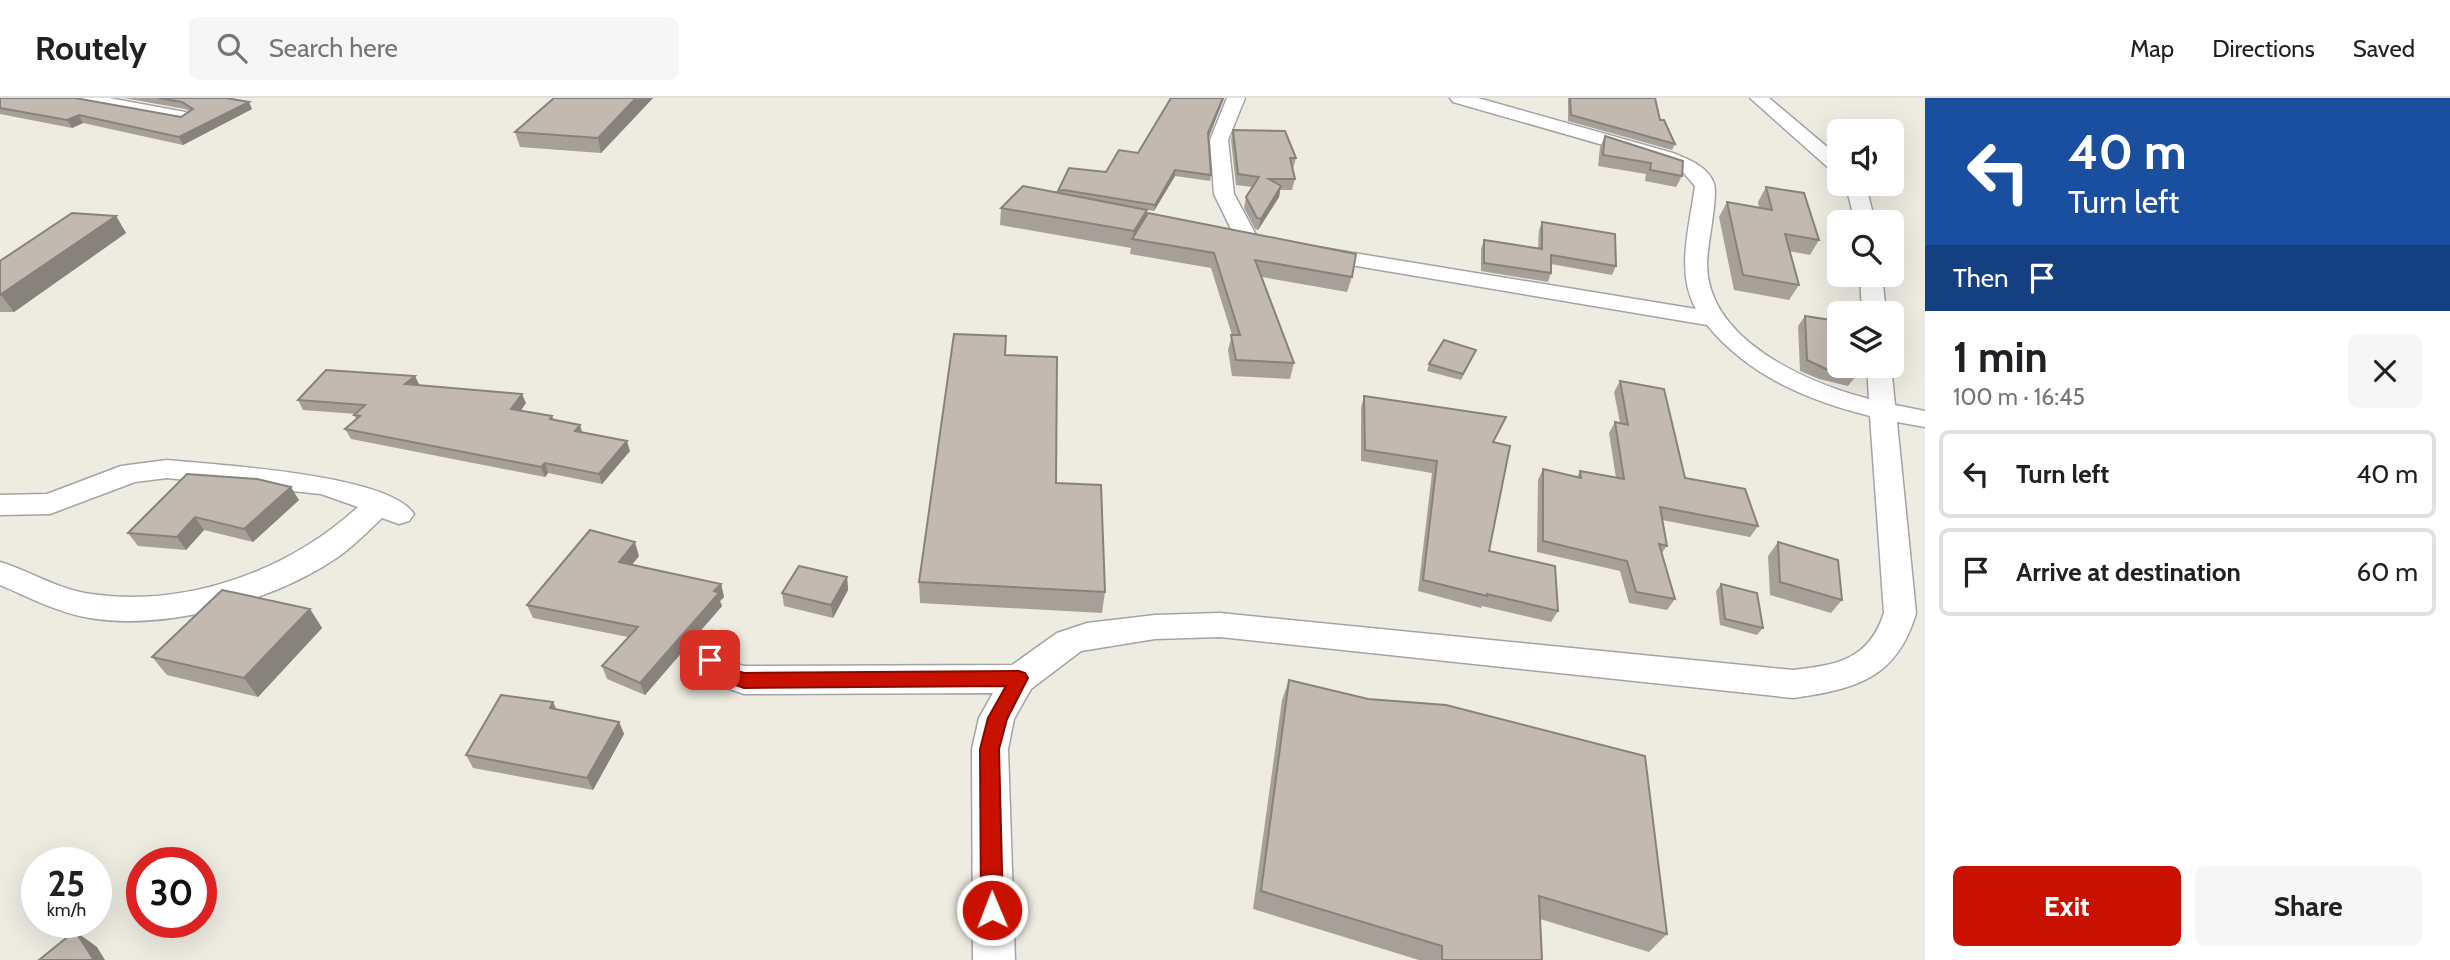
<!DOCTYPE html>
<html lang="en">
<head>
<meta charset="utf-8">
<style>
  body { margin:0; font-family:Cabin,sans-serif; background:#f6f6f6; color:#202124; height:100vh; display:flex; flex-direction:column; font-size:26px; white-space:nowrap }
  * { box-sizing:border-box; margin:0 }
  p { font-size:23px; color:#757577 }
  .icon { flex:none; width:38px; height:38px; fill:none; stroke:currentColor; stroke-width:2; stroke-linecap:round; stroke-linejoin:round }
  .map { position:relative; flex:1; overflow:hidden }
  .panel { display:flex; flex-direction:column; background:#fff; width:525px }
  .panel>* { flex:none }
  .hud { background:#1a4fa0; color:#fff; overflow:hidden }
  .tools { position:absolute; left:1827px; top:21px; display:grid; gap:14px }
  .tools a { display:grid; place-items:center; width:77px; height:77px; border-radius:10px; background:#fff; box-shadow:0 7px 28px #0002; font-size:35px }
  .speed { position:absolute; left:21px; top:749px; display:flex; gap:14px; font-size:35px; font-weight:700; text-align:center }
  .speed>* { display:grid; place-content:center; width:91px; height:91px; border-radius:50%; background:#fff; box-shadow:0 7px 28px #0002; line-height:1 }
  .speed small { font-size:18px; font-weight:400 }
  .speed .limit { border:10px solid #d22; background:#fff; color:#111 }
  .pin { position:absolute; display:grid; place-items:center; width:60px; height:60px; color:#fff; margin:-30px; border-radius:14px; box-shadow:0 4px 10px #0006 }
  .me { position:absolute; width:77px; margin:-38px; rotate:359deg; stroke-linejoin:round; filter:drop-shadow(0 0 5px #0008) }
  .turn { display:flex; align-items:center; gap:24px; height:147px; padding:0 28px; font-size:32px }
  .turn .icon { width:91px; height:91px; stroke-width:2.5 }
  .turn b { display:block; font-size:49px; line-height:60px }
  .then { display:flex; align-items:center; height:66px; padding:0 28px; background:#0003; gap:14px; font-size:26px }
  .round { display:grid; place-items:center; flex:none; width:74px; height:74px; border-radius:10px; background:#f6f6f6 }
  .headline { display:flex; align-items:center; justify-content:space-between; height:119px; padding:0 28px }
  h1 { font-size:42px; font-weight:700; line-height:52px }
  .action { display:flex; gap:14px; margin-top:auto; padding:14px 28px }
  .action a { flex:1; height:80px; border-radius:10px; background:#c91100; color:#fff; font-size:28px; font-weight:700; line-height:80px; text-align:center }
  .action a+a { background:#f6f6f6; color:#202124 }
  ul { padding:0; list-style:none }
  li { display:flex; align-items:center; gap:21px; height:88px; margin:0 14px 10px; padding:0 14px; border:4px solid #e0e0e0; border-radius:10px }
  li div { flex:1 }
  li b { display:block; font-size:26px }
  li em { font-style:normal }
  header { display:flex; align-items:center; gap:42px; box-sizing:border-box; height:98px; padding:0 35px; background:#fff; border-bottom:2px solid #e0e0e0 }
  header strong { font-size:33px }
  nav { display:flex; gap:38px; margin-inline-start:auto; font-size:24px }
  .search { width:490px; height:63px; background:#f6f6f6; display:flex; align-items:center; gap:18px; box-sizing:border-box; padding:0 24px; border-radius:10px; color:#757577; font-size:26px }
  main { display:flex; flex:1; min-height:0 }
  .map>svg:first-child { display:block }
</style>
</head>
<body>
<header>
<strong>Routely</strong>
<div class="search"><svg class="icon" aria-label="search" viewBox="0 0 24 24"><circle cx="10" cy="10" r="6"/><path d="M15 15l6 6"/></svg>Search here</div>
<nav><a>Map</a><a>Directions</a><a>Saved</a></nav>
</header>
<main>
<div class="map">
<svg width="1925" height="862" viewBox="0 0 1925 862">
  <rect width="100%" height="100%" fill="#eeebe1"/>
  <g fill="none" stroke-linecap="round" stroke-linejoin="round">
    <g stroke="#a3a3a3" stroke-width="3">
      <path id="street" d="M71,0H109L185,14L194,19L185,24L80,5Z
        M1227,0H1245L1228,42L1234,96L1256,137L1252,141H1238L1234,137L1214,96L1210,42Z
        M1450,0H1478L1673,55C1688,61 1709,69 1714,86C1718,101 1707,147 1707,166C1707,242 1807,285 1869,301L1867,268H1891L1895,307L1925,313V329L1897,324L1916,515C1897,581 1855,591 1793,600L1220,539L1155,541L1081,553L1031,591L1014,621L1008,651L1015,862H973L972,651L979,620L993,595L744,596L701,581C693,566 692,553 700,537L712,533L724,537L729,546L727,563L744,568L1012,567L1057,535L1087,525L1155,517L1220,515L1793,572C1837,567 1869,562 1884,515L1870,318C1807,302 1749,278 1707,227L1309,160L1306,155L1309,150L1317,149L1696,211C1675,174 1690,127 1695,88L1682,73L1659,63L1453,4Z
        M1750,0H1769L1839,59V75L1832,73Z
        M1842,86H1862L1868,96L1875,124H1855L1848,96Z
        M1860,177H1882L1886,215H1862Z
        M167,362C216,367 389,376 414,416L409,423L399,426L382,420C368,433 354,448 338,459C274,503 167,533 90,520C58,515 29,499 0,487V464C30,473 59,492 91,496C187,510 288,473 358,409L321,396L167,380L135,384L50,416L0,417V397L47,396L121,368Z"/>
    </g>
    <use href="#street" fill="#fff" fill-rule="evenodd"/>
  </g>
  <path fill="#a7a098" d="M0,0L181,19L189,13L185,11L124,0H228L252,11L183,47L83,25L72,30L0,16Z
    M554,0H653L601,55L520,49L515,34Z
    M1224,0L1209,38L1211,77L1210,83L1175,78L1154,113L1114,106L1146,118L1352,179L1347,194L1262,179L1294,265L1290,281L1232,278L1228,252L1232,237L1211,170L1130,156L1131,150L1000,127L1001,110L1058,95V93L1106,74Z
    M1568,0H1655L1660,22L1675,46L1672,52L1568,23Z
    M1233,32L1296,60L1293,71H1292L1295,81L1292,92H1280L1279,99L1258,132L1255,131L1244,110L1246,99L1253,89L1236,87L1231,42Z
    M1605,38L1682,78L1676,89L1645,83L1646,76L1598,68L1600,49Z
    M1766,89L1819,142L1810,157L1789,153L1799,187L1789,202L1734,192L1719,119L1727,104L1759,110L1758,104Z
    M116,118L126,135L14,214H0V163Z
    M1542,124L1616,168L1612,177L1551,166V175L1548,184L1481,173V151L1484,142L1538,150L1539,132Z
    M1805,218L1856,278L1848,288L1819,281L1800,273L1798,228Z
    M1006,238V257L1056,385L1105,494L1102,515L920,505L919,484Z
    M1476,252L1461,282L1427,273L1429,266Z
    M1620,283L1685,380L1758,428L1750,439L1662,422L1667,448L1661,456L1675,501L1667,512L1629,505L1620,473L1537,454L1538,382L1543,371L1577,379L1580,373L1616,380L1609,335L1615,324L1620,325L1614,294Z
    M419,288L526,305L520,313L552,318L554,322L582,334L630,353L602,386L548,375L545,379L351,341L345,331L357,322L354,317L356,316L303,312L298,302Z
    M1364,298L1494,344L1489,453L1558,513L1551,524L1482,508L1481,510L1418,493L1432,375L1361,363V310Z
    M187,376L299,402L253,444L204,432L186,452L138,448L128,435Z
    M1778,444L1842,502L1831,515L1770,497L1768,458Z
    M639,458L632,467L721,486L724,499L720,503L722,508L645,597L607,581L602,568L628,539L533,520L527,507Z
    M847,479L848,492L833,520L784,508L782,495Z
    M1721,486L1763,530L1757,537L1720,527L1716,493Z
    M310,511L322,530L258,599L167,577L152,559Z
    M1289,582L1667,836L1649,854L1540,821L1542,862H1419L1253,811L1282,602Z
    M556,612L619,624L624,636L593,692L473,670L466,657Z"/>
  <path fill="#88827c" d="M636,0H653L601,55L598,40Z
    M1223,0H1224L1208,41V35Z
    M249,4L252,11L183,47L179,39Z
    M79,17L83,25L72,30L67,22Z
    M1175,72V78L1154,113L1155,107Z
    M1281,88L1279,99L1258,132L1261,121Z
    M1147,112L1145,129L1133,141L1134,133Z
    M116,118L126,135L14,214L1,197Z
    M415,278L420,288L405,286Z
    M522,296L526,305L515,321L511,311Z
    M580,327L583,337L575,333Z
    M627,343L630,353L602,386L599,376Z
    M545,365L548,375L545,379L541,369Z
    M291,389L299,402L253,444L244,431Z
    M195,419L204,432L186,452L177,439Z
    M635,444L639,458L623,477L619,464Z
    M847,479L848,492L833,520L831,507Z
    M721,486L724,499L720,503L722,508L645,597L640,585Z
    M310,511L322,530L258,599L244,580Z
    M553,604L559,617L550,610Z
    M619,624L624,636L593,692L587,680Z
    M75,833L97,849L105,862H94Z"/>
  <path fill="#c2bab1" stroke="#88827c" stroke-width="2" d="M0,0H75L181,19L193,11L182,4L159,0H226L249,4L179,39L79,17L67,22L0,10Z
    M554,0H636L598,40L515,34Z
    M1171,0H1223L1208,35L1211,77L1175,72L1155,107L1064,92L1058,93L1069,70L1106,74L1119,52L1138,55Z
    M1570,0H1655L1660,22H1664L1675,46L1571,17Z
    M1233,32L1285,33L1296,60H1290L1295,81H1269L1281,88L1261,121L1257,120L1246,99L1259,79L1238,76Z
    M1605,38L1683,63L1682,78L1650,72L1651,65L1603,57Z
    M1023,88L1147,112L1134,133L1001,110Z
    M1766,89L1804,95L1819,142L1785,136L1799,187L1743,177L1727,104L1772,112Z
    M72,115L116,118L0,197V163Z
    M1148,115L1356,156L1352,179L1255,162L1294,265L1236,262L1231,237H1240L1214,155L1132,141Z
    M1542,124L1615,136L1616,168L1551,157V175L1484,165V142L1542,151Z
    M1805,218L1837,223L1839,230V268H1852L1856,278L1826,271L1807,262Z
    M954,236L1006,238L1005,257L1057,259L1056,385L1101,387L1105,494L919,484Z
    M1444,242L1476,252L1463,276L1429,266Z
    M326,272L415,278L405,286L522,296L511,311L552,318L550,321L580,327L575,333L627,343L599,376L545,365L541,369L345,331L360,318L354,317L365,307L298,302Z
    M1620,283L1664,291L1685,380L1745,391L1758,428L1660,409L1667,448L1659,446L1675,501L1636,494L1627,463L1543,443V371L1581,380L1580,373L1624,381L1615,324L1628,327Z
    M1364,298L1506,319L1493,344L1510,348L1489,453L1555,468L1558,513L1487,496V498L1423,482L1437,363L1365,352Z
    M187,376L257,381L291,389L244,431L195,419L177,439L128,435Z
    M590,432L635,444L619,464L721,486L714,493L719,495L640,585L602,568L638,529L527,507Z
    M1778,444L1838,462L1842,502L1780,484Z
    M799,468L847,479L831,507L782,495Z
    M1721,486L1757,495L1763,530L1725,521Z
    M222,492L310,511L244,580L152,559Z
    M1289,582L1368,601L1446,607L1645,658L1667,836L1539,798L1542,862H1442V848L1261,793Z
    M501,597L553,604L550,610L619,624L587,680L466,657Z
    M75,833L94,862H39Z"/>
  <path fill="#c91100" stroke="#830b00" stroke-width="2" d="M710,555L716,557L721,568L744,575L1019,573L1025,575L1028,580L1007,621L999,651L1003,812L1000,819L992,822L984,819L981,812L980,651L988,620L1006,588L744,590L707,577L701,562L704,557Z"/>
</svg>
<div class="tools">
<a><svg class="icon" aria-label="sound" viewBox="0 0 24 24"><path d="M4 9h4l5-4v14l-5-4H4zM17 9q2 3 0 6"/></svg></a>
<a><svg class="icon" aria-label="search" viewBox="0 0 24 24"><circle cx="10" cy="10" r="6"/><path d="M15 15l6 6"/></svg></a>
<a><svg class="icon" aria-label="layers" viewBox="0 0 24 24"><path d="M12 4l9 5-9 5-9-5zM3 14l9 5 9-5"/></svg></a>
</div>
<div class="speed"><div>25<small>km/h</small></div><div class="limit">30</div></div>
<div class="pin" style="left:710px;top:562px;background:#d93025"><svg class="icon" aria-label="arrive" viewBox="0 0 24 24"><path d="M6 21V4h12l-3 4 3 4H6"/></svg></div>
<svg class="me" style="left:992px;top:812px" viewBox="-20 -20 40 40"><circle r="17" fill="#c91100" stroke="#fff" stroke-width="3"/><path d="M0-11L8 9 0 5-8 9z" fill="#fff"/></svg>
</div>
<section class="panel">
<div class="hud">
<div class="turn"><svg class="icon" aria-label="left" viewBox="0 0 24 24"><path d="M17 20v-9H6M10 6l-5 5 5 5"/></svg><div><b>40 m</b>Turn left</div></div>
<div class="then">Then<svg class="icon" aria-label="arrive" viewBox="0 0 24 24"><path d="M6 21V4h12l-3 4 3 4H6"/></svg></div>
</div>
<div class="headline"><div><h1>1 min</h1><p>100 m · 16:45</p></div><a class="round"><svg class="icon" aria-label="close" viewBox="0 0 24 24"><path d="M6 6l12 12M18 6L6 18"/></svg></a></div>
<ul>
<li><svg class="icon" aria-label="left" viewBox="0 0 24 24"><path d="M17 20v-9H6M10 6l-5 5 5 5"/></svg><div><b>Turn left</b></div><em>40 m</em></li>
<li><svg class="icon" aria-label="arrive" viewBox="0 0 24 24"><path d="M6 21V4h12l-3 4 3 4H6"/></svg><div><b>Arrive at destination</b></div><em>60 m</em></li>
</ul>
<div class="action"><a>Exit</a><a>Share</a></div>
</section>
</main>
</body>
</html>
